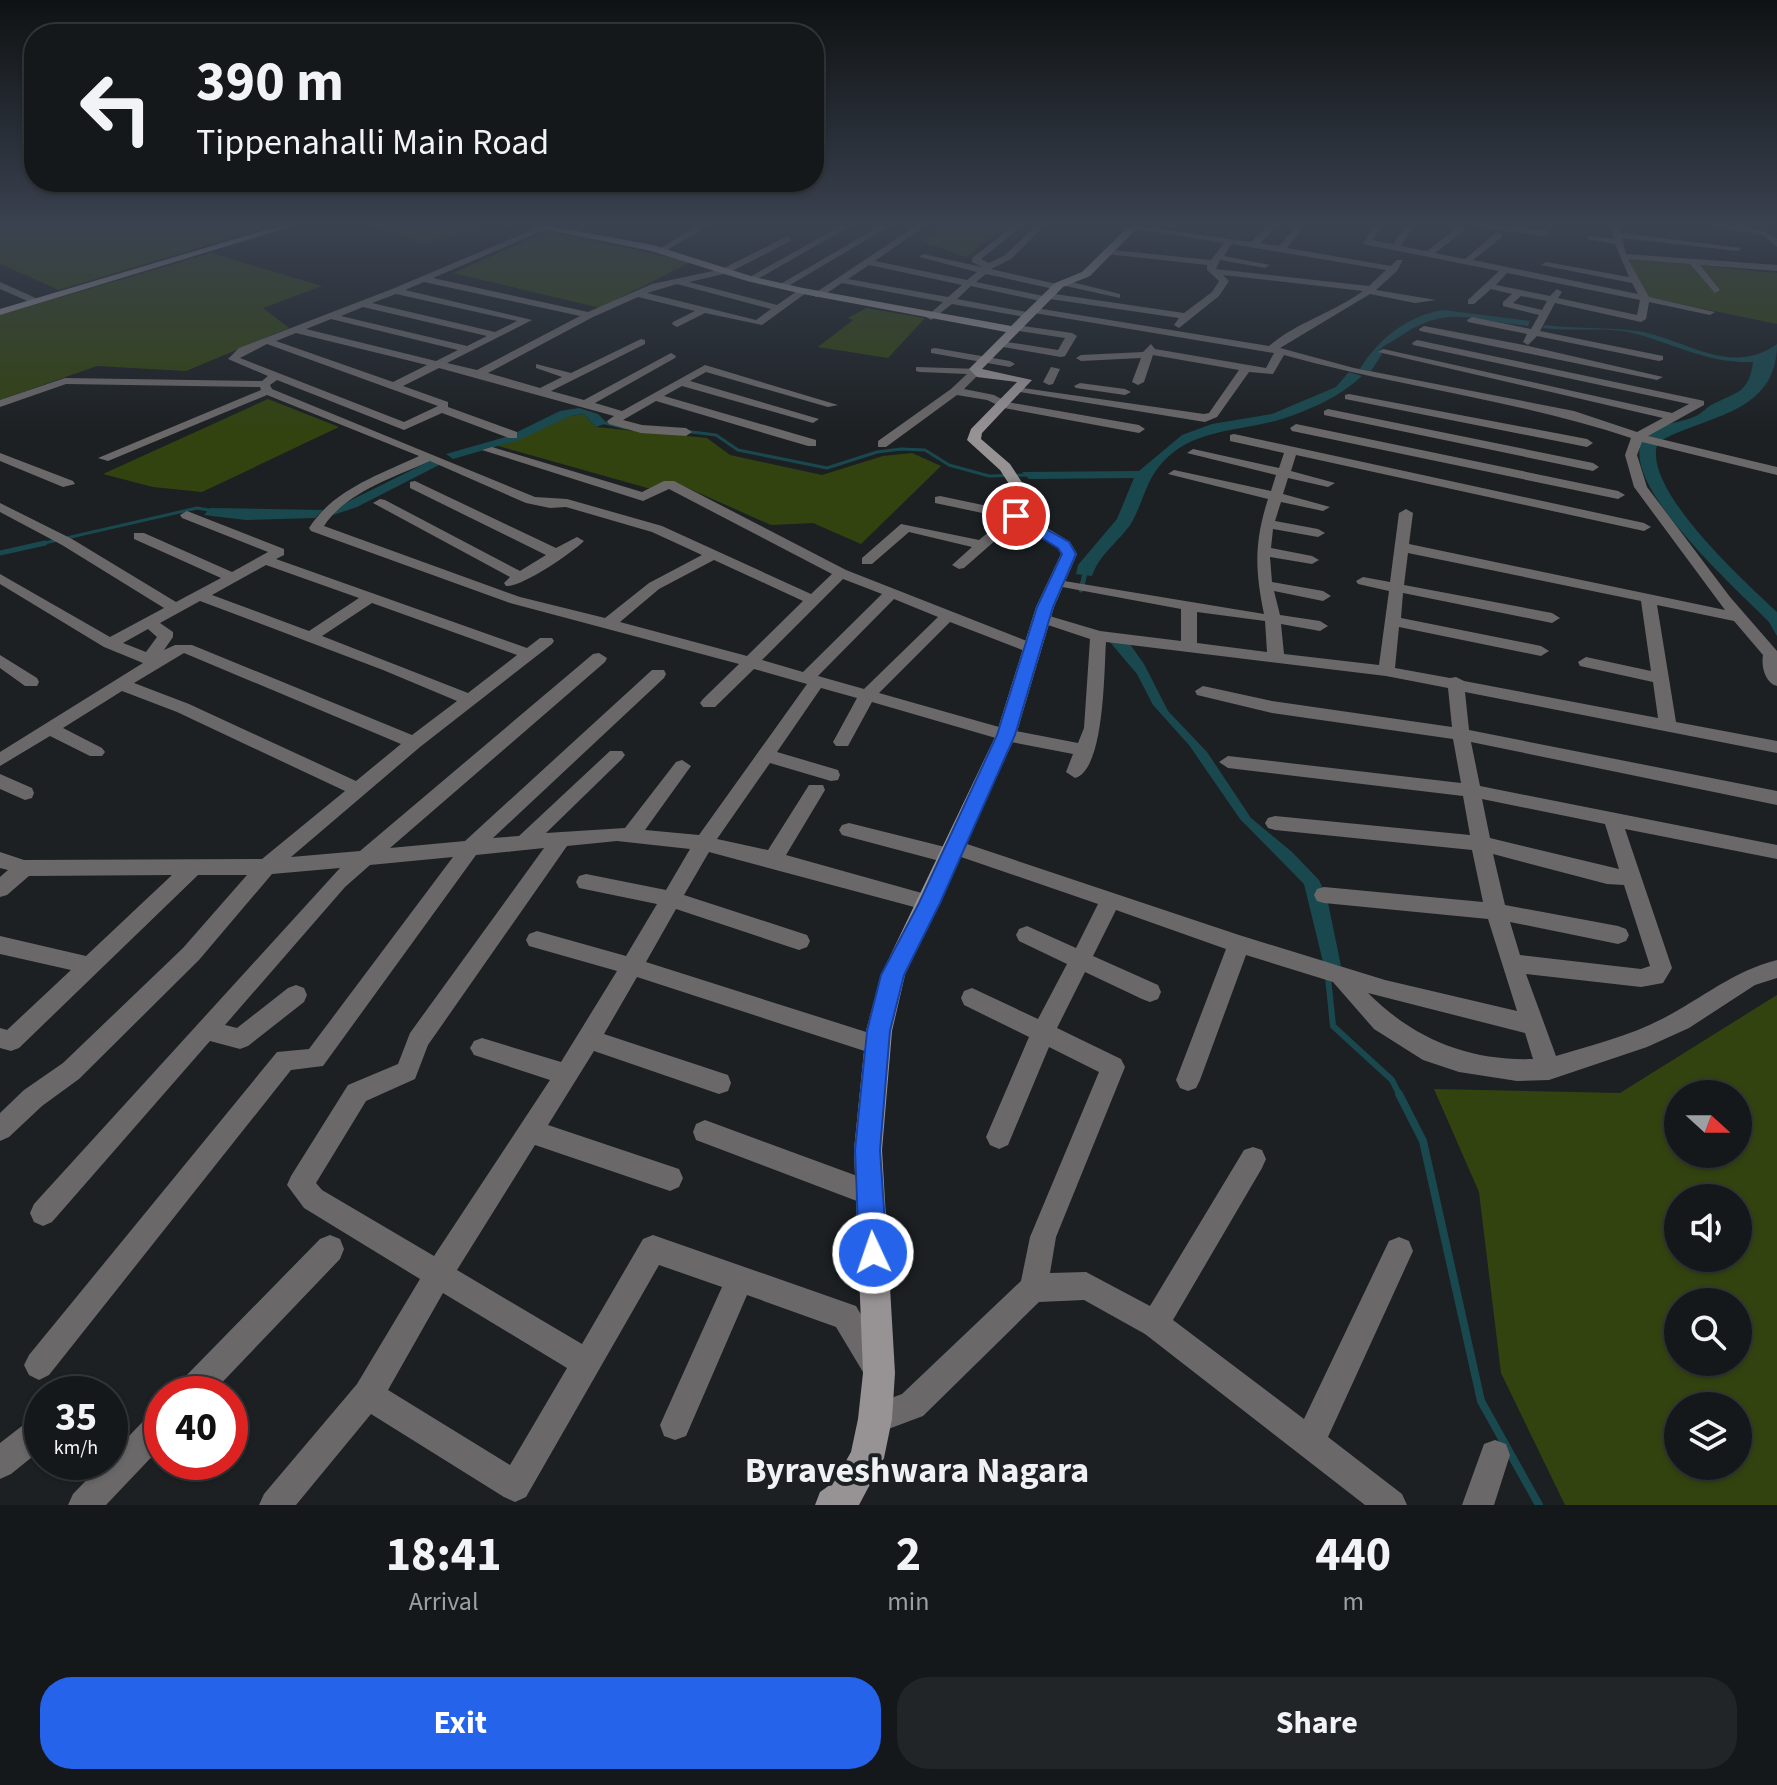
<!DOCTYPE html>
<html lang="en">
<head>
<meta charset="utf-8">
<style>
  body { margin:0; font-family:"Source Sans 3",sans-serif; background:#222527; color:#f1f3f6; height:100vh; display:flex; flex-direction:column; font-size:30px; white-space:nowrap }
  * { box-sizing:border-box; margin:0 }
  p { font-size:26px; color:#9da0a2 }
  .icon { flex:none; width:44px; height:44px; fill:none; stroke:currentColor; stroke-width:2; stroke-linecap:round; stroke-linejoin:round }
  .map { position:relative; height:1505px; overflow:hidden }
  .panel { display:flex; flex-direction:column; background:#15181a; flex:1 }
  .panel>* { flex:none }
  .banner { position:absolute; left:24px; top:24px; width:800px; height:168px; border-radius:32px; box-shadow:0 2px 6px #0004,0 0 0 2px #343739; background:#15181a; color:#f1f3f6; overflow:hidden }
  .needle { width:52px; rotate:111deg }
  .tools { position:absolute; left:1664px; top:1080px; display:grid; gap:16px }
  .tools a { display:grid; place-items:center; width:88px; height:88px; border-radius:50%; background:#15181a; box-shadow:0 2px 6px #0004,0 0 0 2px #343739; font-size:40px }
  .speed { position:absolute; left:24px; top:1376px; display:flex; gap:16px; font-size:40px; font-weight:700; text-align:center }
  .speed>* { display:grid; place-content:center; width:104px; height:104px; border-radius:50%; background:#15181a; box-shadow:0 2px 6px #0004,0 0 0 2px #343739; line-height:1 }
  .speed small { font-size:20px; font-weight:400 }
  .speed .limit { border:12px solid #d22; background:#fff; color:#111 }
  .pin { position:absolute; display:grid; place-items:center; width:68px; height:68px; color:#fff; margin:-34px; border:4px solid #fff; border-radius:50%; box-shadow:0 2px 8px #0007 }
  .me { position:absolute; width:88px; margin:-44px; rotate:357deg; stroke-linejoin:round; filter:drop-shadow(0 0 6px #0008) }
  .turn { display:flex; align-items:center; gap:28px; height:168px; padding:0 40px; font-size:36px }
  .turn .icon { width:104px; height:104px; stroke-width:2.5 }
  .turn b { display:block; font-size:56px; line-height:68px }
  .eta { display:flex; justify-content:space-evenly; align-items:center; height:136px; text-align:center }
  .eta b { font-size:48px; font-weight:700; line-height:56px }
  .cta { display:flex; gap:16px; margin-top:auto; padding:16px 40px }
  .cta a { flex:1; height:92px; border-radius:32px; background:#2563eb; color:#fff; font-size:32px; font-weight:700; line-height:92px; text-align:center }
  .cta a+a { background:#222527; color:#f1f3f6 }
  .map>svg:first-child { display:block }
</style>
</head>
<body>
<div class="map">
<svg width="1777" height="1505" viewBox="0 0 1777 1505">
  <rect width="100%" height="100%" fill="#1c2023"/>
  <path fill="#324310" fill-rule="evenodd" d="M0,223H281L59,290L0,264Z
    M385,223H485L474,226L480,229L423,244L373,226Z
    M952,223H1010L966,257L922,241Z
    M548,231L691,262L600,308L453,273Z
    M211,253L322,286L263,308L289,328L186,371L97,366L0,400V315Z
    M1627,258L1777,273V324L1647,297Z
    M866,308L925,318L888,358L818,347L853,320L848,318Z
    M268,399L339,427L202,492L153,487L103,474Z
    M584,414L596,427L707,438L730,455L822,475L883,456L912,453L941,466L861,544L813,523L771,525L672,481L651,489L498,446L570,416Z
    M1777,995V1505H1565L1501,1373L1479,1192L1434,1089L1620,1093ZM1678,1094H1738V1154H1678ZM1678,1198H1738V1258H1678ZM1678,1302H1738V1362H1678ZM1678,1406H1738V1466H1678Z"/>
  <path fill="#19494e" d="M1443,310L1530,321L1528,326C1473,321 1449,303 1399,337C1391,343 1384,344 1379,351L1382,354L1371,371L1360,369C1378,339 1407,316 1443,310Z
    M1545,325C1575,329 1606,327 1637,331C1684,338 1730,378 1777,344C1777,414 1707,415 1660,441L1647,436C1662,421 1681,424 1698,415C1703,412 1708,406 1713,404C1737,392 1749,393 1753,362C1711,364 1676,345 1637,334C1607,326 1572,332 1542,328Z
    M1349,372L1362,376C1339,397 1312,409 1282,419C1236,433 1186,427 1155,472C1145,487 1141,506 1132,522C1120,541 1100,553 1092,576L1076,574L1078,565L1117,519L1134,478L1029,479L1022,472L1139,471L1182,435L1212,424L1272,414L1336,387Z
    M579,408L598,414L607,423L596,427L584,414L570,416L519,440L453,459L446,454L509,436L560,411Z
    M1642,441L1657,445C1644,491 1745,582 1777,612V636L1769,622C1739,591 1620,486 1642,441Z
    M434,459L441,464L357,507L333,515L337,507Z
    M210,508L323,510L315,518L246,520L204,515Z
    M1127,640L1144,664L1168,711L1207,752L1251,818L1292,852L1319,880L1327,898L1341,966L1323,962L1304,884L1240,819L1189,745L1153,705L1137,674L1109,641Z"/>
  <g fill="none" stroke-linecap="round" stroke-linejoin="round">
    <path stroke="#19494e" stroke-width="3" d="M601,422L626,428
      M684,431L716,435L738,450L827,468L877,452L901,449L925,450L949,465L989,476L1031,475
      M36,545L197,508L214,511"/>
    <path stroke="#19494e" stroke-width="5" d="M0,553L45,543
      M1081,590L1086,569"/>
    <path stroke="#19494e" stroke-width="6" d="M1328,977L1333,1026L1392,1080L1400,1096"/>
    <path stroke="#19494e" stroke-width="8" d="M1399,1094L1423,1141L1481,1401L1539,1505"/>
    <path fill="#6b6869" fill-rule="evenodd" d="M702,223H712L664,252L657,250Z
      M846,223H856L754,281L746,279Z
      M885,223H895L785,288L777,286Z
      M920,223H929L875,261L967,280L977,272L919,257L923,254L982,267L972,262V258L1017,223H1026L981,259L989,263L1005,255L1039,223H1047L1011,259L991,269L1061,285L1064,280L1120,294V298L1061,285L1058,290L986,274L976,282L1043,296L1048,293L1184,313L1212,292L1219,281L1207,270V265L1106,254L1103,249L1211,260L1224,243L1127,228L1131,225L1251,242L1272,223H1280L1260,243L1279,246L1299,223H1307L1287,248L1391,266L1397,260H1403L1397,271L1376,290L1436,300L1415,303L1370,294L1280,348L1354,368L1574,411L1637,432L1663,418L1378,352L1383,349L1672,413L1689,404L1413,345L1412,343L1417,340L1700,400L1704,401V405L1648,436L1777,467V475L1642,442L1637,455L1647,487L1730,597L1777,651V686C1765,683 1761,666 1763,655L1734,621L1657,605L1676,722L1777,741V753L1465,692L1469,730L1777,791V805L1471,742L1480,786L1777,845V859L1625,829L1672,968L1663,983L1641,987L1526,974L1556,1056C1592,1045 1629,1036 1662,1019C1701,999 1733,971 1777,960V978L1755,985L1689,1028L1647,1047L1549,1080L1517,1081L1459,1072L1423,1060L1374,1029L1333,982L1246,955L1200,1080L1196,1088L1188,1091L1180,1088L1176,1080L1226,949L1116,910L1093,956L1158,985L1161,992L1158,999L1150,1002L1142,999L1085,972L1057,1028L1121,1059L1125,1067L1056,1237L1050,1273L1086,1272L1150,1306L1244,1150L1253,1147L1262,1150L1266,1159L1262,1168L1173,1320L1304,1419L1389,1241L1399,1237L1409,1241L1413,1251L1328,1437L1402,1494L1407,1505H1365L1145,1334L1084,1300L1039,1302L923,1416L875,1434L864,1430L860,1419L864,1408L902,1394L1021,1281L1030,1237L1099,1072L1049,1047L1008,1145L999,1149L990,1145L986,1137L1029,1037L964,1005L961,998L964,991L972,988L1038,1019L1067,964L1019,941L1016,935L1019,929L1027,926L1076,948L1098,904L961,857L958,861L951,864L842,835L839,830L842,825L849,823L945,847L948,842L955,840L1239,935L1385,980L1517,1011L1488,919L1324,903L1317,901L1314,895L1317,889L1324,887L1483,902L1472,850L1275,830L1268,828L1265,823L1268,818L1275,816L1470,835L1463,796L1228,768L1219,762L1228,756L1461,783L1453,739L1272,713L1197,695L1195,691L1203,686L1272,701L1452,727L1448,688L1386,676L1106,642C1104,669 1105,770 1075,778L1066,772L1073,754L1006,741L872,702L848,746H836L833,742L857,698L821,688L777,752L838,770L840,775L838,780L831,781L770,763L717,839L768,850L809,785H823L825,790L786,855L936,897L939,903L936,909L929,911L709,852L684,895L807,935L810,941L807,947L799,950L676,909L646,962L885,1038L889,1045L885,1052L877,1055L637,977L604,1034L728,1075L731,1083L728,1091L719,1094L594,1051L548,1125L679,1169L683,1178L679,1187L670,1191L535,1145L457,1270L582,1344L643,1239L653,1235L856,1306L888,1362L883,1372L873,1377L863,1372L836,1327L747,1295L686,1436L675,1440L664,1436L660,1425L722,1287L659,1265L526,1497L515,1502L504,1497L371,1414L296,1505H259L264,1494L357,1384L420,1279L304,1208L287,1185L291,1176L348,1085L398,1064L410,1033L544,848L476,855L323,1066L291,1070L49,1375L39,1380L29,1375L24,1365L29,1355L277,1052L309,1049L453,857L370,865L345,887L225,1025L237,1028L288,988L296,985L304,988L307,995L304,1002L248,1046L240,1049L210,1041L52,1222L43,1226L34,1222L30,1213L34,1204L340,868L272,874L199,960L79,1079L42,1106L9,1137L0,1141V1113L24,1090L63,1063L183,948L247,875H198L19,1048L11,1051L0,1048V1028L7,1030L71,970L0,954V936L86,956L172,875L29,876L7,895L0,897V877L8,870L0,868V852L24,860L262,859L345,791L177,712L122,691L63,728L102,748L105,752L102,756H90L50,736L0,766V752L143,663L104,647L0,584V574L110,637L164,608L62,545L0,512V503L72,539L176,602L221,578L134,539V533H144L232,572L268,552L182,518L180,515L187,511L284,549V555L276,559L527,648L540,638H552L554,641L552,644L420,747L291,857L360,851L593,654L599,653L607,658L605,662L390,848L465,841L652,670H664L666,674L664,678L493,838L519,836L610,751H622L625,755L622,759L546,833L625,828L676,762L682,760L691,766L645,830L699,835L807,684L754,669L715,707H703L700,703L703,699L739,664L510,603L311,531L309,528C334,489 379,475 419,456L267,395L108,461L98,458L261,390L260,387L66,384L0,407V400L65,378L262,381L268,376L228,359L239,348L392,289L544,225L547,229L433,278L588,312L652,284L722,269L788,236L791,241L728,273L689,282L777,305L800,289H806V293L762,325L705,313L677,327L672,324L673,322L695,311L638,297L593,317L488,373L540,388L562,377L536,368V364L571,373L641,339L645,340V344L551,391L584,400L671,353L676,356L675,358L595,403L622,411L705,365L838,405L828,407L706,372L690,381L819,419L813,423L682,386L664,396L816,440V446H808L656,401L623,420L642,425L686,428L692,432L686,436L641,433L609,424L607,421L614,416L439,368L403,386L448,402V407L517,432V438H509L442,413L404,430L277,380L270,385L272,389L535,497L567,499L662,526L811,594L832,574L669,489L643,501L482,450L492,447L642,492L664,481H674L846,570L1037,645L1039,648L1031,653L1025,651L950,622L879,693L1006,729L1078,743L1084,728L1090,639L1036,621L1033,618L1036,615H1046L1100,631L1181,641V609L1057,586L1050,582L1052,579L1264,614C1255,570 1254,543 1268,499L1168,474L1174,470L1271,491L1276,475L1187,453L1193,449L1279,468L1284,453L1230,441V435L1234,434L1644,523L1651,527L1644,531L1296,455L1291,471L1335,483L1328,487L1288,478L1283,494L1330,507L1323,511L1281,502L1275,521L1318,529L1325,533L1318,537L1273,529L1271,548L1312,556L1319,560L1312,564L1270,557L1272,582L1323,591L1331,596L1323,601L1274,591L1280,615L1320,621L1328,626L1320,631L1281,624L1284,654L1379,665L1389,591L1358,584L1356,581L1363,577L1390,582L1399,513L1406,509L1413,513L1409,544L1725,610L1634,487L1625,455L1631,438C1518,400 1399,387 1284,355L1273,374L1249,372L1217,417L1205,422L1020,392L1016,391V387L1204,414L1209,413L1239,370L1153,355L1144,382L1138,385L1132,382L1141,358L1081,361L1076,358L1081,355L1143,352L1151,344L1155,349L1266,368L1274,353L1034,313L1030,318L952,304L931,320L926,317L943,302L842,283L821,297H815V293ZM1232,244L1386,270L1369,286L1216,269L1220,260L1265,268L1270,265L1224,256ZM869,265L962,285L948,297L848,279ZM1223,275L1363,291C1333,313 1297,322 1269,346L1036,308L1032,313L957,299L971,286L1045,302L1050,299L1179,318L1174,325L1179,328L1219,296L1229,281ZM424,282L580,316L477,370L447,363L532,320L405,290ZM677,284L771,309L756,320L647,293ZM396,294L517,321L495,332L372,303ZM363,307L487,336L467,346L341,316ZM331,319L458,350L436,361L306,329ZM296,333L427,365L393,382L276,341ZM267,344L438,406L404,422L240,358ZM430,461L526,503L550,508L566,507L652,532L702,555L649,583L605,618L520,597L324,526C346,492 395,477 430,461ZM1408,553L1641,601L1651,671L1586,657L1578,662L1580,666L1653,682L1658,718L1464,681L1456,677L1450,678L1395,668L1399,627L1541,656L1549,651L1541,646L1401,618L1403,593L1552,623L1560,618L1552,613L1404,585ZM714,560L803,601L747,656L620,622L659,589ZM266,565L359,598L309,631L212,595ZM843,579L882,594L803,672L762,660ZM894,599L938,617L864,689L818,676ZM200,601L383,670L457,701L412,735L192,645H175L164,650L173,637V632L160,623ZM372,603L517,655L468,693L322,636ZM1197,612L1265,621L1267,652L1197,643ZM148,629L157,637L146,652L123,643ZM184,653L401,744L356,781L189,704L134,683ZM1482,799L1605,824L1619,869L1490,838ZM617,841L690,849L666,890L586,874L579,876L576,882L579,888L657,904L626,956L537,931L529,934L526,940L529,946L617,971L561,1062L482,1038L474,1041L470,1048L474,1055L550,1080L434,1256L322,1190L316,1183L366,1101L415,1079L428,1045L567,846ZM1493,854L1607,884L1624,885L1650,966L1641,969L1520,955L1510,922L1618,944L1626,941L1629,935L1626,929L1618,926L1505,905ZM1368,993L1525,1033L1533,1059C1468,1061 1414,1039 1368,993ZM443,1293L567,1368L510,1465L388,1390Z
      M1376,223H1384L1372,240L1393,244L1409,223H1415L1401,246L1427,251L1458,227H1464V231L1435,253L1465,259L1496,233H1502V237L1473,260L1638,294L1632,283L1541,265L1546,262L1629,277L1615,244L1586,239L1590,236L1614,239L1610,223H1618L1621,233L1742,248L1738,251L1622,238L1626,254L1777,265V271L1700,265L1720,290L1715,293L1690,264L1628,259L1649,297L1715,312L1710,315L1649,302L1646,319L1641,322L1555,303L1540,331L1663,356V360L1659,361L1537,336L1528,345L1523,342L1527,334L1468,322L1467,320L1472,317L1531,329L1539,315L1503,306V302L1512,294L1491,289L1474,304H1468V300L1499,271L1363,244ZM1507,273L1640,300L1637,315L1558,298L1562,292L1557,289L1550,296L1496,285ZM1521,296L1547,301L1542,310L1513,303Z
      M1471,223L1545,230L1549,233L1545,236L1474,227Z
      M1692,223C1714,222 1761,224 1777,239V247L1763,235Z
      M0,282L38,299L40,301L32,303L0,289Z
      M1016,325L1072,333L1077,336L1065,356L1061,357L997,346V342L1001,341L1058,350L1065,338L1012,330V326Z
      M1424,326L1524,345L1663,377L1657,380L1420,331L1419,329Z
      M935,348L1010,361L1015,364L1010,367L931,353V349Z
      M916,367L980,369V373L964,389L994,395L1007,402L1139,425L1145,429L1139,433L1004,408L987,400L957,395L886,447H878V441L951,389L967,374L920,372L916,371Z
      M1051,367L1060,369L1053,384L1049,385L1043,382Z
      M1080,383L1125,389L1131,392L1125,395L1076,388L1074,386Z
      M1349,394L1587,439L1593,443L1587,447L1345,399V395Z
      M1328,409L1593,463L1599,467L1593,471L1324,415V411Z
      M1296,424L1618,491L1625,495L1618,499L1292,431L1290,428Z
      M0,453L73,481L75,484L63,487L0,461Z
      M415,481L556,548L577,537L584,541C573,552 521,588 506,586L504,583L510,577L373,503L380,499L385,500L520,571L546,555L410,488V482Z
      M940,496L1016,512L1023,516L964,568L959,569L952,565L972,547L909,532L872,564H862V558L901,524L979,540L1006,518L935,503V497Z
      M0,655L37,678L39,682L37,686H25L0,668Z
      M0,774L32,788L34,793L32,798L25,800L0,789Z
      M705,1120L879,1184L883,1193L879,1202L870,1206L696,1140L693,1132L696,1124Z
      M330,1235L340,1239L344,1249L340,1259L211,1394H175L179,1383L320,1239Z
      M162,1409V1446L106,1505H68L73,1494L104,1462H110V1456L151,1413Z
      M42,1415V1449L11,1474L0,1479V1443L31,1419Z
      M1495,1440L1506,1444L1510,1455L1494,1505H1462L1484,1444Z"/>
    <path fill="#979294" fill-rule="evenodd" d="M289,223H303L0,315V309Z
      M515,223H533L653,245L754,277L803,288L1011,326L1055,283L1082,272L1132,223H1142L1090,276L1063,287L982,369L1032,380L982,433L981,439L1010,464L1025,487L1024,514L1070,542L1077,554L1054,607L1016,735L905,975L892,1031L882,1150L895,1373L892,1419L884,1458L859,1505H815L820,1492L834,1482L851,1452L858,1419L863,1373L854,1150L866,1031L881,975L996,735L1036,607L1061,554L1058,548L1011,519V487L1000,470L967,440L971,429L1017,382L977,377L969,369L1006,332L803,294L747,281L651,251Z"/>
  </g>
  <linearGradient id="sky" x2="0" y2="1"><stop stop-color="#0f1213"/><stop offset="0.52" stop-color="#3a4250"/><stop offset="1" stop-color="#3a4250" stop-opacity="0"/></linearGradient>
  <rect width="1777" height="433" fill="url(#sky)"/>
  <path fill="#2563eb" stroke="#184099" stroke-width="2" d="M1016,512L1069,542L1076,554L1053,607L1015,735L940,903L904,975L890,1031L880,1150L887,1253L883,1263L873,1267L863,1263L859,1253L855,1150L867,1031L881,975L919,903L997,735L1037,607L1062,554L1058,548L1011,519L1009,516Z"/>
  <g text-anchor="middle" stroke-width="8" stroke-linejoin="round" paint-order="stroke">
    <g font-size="36" font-weight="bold" fill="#eff1f4" stroke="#1c2023">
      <text x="917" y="1482">Byraveshwara Nagara</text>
    </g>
  </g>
</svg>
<div class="tools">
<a><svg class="needle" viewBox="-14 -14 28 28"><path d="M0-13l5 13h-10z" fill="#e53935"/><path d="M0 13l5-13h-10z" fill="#9da0a2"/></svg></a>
<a><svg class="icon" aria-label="sound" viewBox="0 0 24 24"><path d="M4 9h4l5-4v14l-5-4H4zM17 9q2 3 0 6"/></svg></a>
<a><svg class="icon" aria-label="search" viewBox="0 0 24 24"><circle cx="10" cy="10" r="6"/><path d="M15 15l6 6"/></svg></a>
<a><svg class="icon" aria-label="layers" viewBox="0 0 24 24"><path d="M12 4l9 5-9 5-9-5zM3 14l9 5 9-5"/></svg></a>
</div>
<div class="speed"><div>35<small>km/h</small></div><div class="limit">40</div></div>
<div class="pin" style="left:1016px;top:516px;background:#d93025"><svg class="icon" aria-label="arrive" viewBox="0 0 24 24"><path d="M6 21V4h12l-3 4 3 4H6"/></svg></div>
<svg class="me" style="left:873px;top:1253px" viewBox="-20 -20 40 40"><circle r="17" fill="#2563eb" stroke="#fff" stroke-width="3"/><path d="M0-11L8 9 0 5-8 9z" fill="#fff"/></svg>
<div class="banner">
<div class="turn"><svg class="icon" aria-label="left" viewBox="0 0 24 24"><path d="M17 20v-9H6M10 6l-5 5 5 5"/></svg><div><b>390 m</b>Tippenahalli Main Road</div></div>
</div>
</div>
<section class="panel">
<div class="eta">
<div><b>18:41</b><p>Arrival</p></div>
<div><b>2</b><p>min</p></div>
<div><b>440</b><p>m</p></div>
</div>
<div class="cta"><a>Exit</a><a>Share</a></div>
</section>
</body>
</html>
